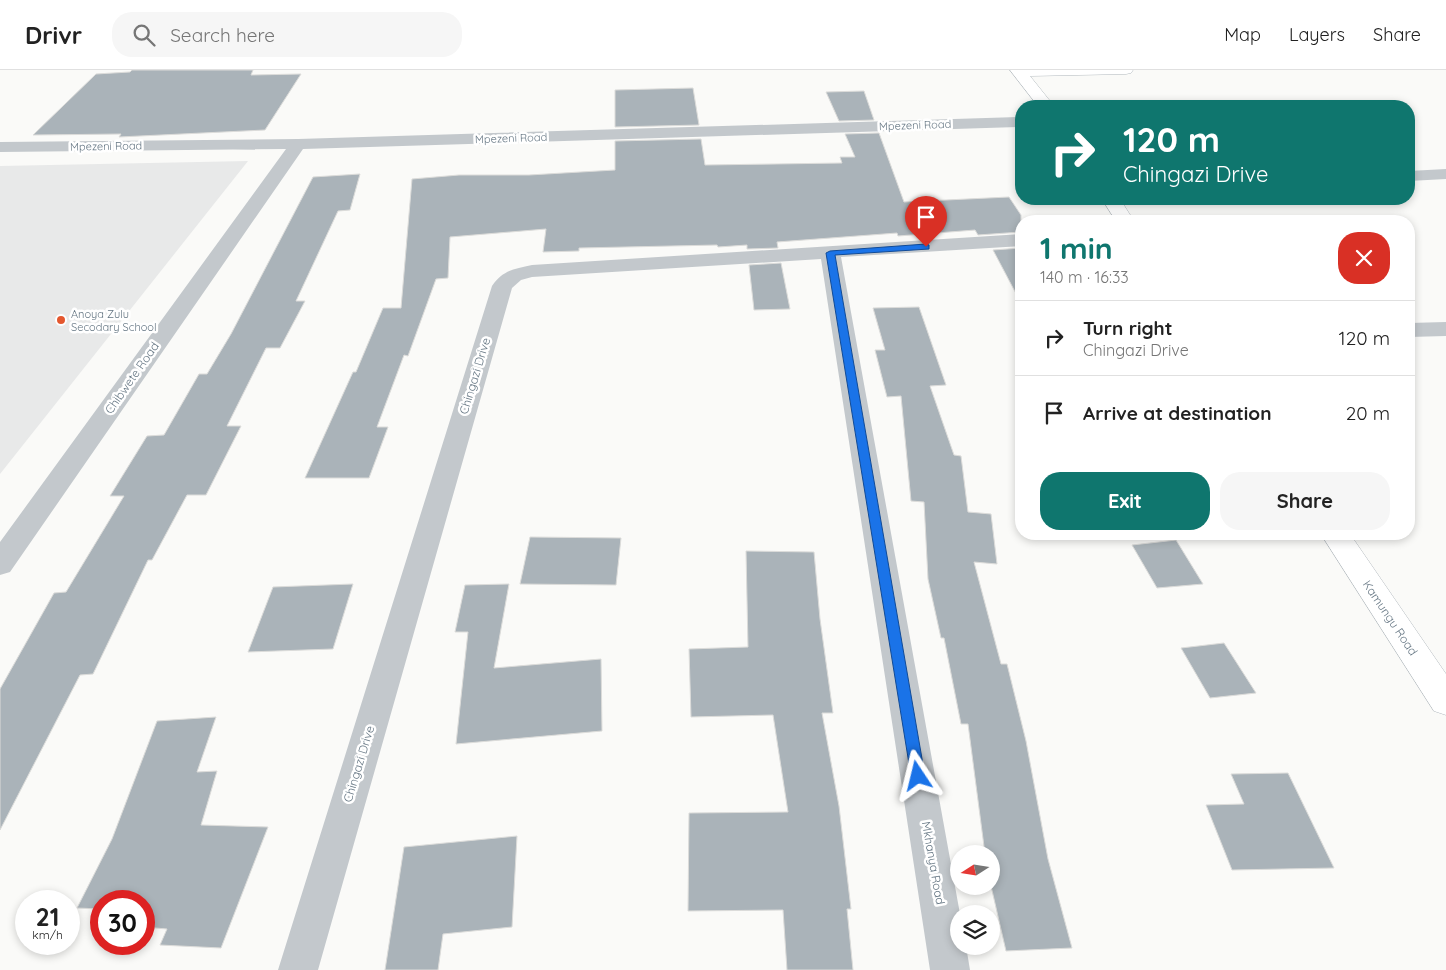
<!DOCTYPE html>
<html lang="en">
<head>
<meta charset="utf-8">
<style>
  body { margin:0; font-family:Quicksand,sans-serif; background:#f6f6f6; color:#222; height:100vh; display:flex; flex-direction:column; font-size:19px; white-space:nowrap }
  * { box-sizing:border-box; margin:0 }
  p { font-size:16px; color:#767676 }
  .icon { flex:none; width:28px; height:28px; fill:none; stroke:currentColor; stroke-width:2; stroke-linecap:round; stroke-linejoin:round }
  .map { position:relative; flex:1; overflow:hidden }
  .panel { position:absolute; left:1015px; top:145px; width:400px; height:325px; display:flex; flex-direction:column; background:#fff; border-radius:20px; box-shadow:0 2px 8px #0003 }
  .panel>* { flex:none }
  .top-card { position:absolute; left:1015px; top:30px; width:400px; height:105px; border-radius:20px; box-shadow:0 2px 8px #0003; background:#0f766e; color:#fff; overflow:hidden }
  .needle { width:32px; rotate:258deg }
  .fabs { position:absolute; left:950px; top:775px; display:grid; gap:10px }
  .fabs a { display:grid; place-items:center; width:50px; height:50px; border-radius:50%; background:#fff; box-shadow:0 2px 8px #0003; font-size:25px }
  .speed { position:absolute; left:15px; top:820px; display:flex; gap:10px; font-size:25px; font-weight:700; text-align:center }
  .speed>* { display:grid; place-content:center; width:65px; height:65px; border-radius:50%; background:#fff; box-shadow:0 2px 8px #0003; line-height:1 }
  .speed small { font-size:12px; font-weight:400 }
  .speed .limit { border:8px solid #d22; background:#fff; color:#111 }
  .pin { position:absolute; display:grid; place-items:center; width:42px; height:42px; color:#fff; margin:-51px -21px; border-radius:50% 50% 50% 0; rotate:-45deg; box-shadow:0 0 5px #0007 }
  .pin .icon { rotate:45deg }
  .me { position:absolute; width:55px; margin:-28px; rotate:350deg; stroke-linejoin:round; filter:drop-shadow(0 0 4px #0008) }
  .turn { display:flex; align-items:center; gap:18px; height:105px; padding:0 25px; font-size:22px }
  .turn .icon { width:65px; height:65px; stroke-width:2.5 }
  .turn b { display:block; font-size:35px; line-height:42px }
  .round { display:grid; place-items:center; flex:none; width:52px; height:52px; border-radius:20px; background:#f6f6f6 }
  .head { display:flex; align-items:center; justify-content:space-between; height:85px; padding:0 25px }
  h1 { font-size:30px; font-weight:700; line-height:38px; color:#0f766e }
  .primary-button { display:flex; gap:10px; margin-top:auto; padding:10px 25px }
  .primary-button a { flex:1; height:58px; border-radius:20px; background:#0f766e; color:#fff; font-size:20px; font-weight:700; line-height:58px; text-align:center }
  .primary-button a+a { background:#f6f6f6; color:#222 }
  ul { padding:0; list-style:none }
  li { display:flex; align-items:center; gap:15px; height:75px; padding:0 25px; border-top:1px solid #e0e0e0 }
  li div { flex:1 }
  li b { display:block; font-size:19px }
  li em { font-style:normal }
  header { display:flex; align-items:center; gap:30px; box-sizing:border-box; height:70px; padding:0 25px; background:#fff; border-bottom:1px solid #e0e0e0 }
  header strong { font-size:24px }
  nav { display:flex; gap:28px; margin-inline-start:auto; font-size:18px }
  .search { width:350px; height:45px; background:#f6f6f6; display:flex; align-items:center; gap:12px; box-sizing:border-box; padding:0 18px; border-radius:20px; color:#767676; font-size:19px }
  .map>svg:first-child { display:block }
</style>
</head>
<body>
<header>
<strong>Drivr</strong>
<div class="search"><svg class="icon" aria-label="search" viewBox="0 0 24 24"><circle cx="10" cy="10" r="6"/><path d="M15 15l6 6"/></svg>Search here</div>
<nav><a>Map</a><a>Layers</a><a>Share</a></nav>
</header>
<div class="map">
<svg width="1446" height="900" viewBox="0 0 1446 900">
  <rect width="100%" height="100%" fill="#fafaf8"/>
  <path fill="#e8e9e9" d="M248,91L0,404V96Z"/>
  <path fill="#aab3b9" stroke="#dcdcda" d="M132,0H253L251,5L301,4L265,60L119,67L121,64L33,65L96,4L130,2Z
    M693,18L699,55L615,57V20Z
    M864,21L874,50L839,51L826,22Z
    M879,63L904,132L1009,127L1021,145V162L978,165L975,160L898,166L897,163L777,172L778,178L747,179V175L718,177L717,175L579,178V181L543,182L546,159L450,167L448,208L436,209L408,286L404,285L377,357H388L369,408H305L353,302H356L383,238H401L412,109L459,105H529L615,100V71L701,69L705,95L842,93L840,87H855L845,64Z
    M360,104L350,140L338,141L296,231H305L280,278H266L227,356H241L206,425H187L152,490H148L93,604L80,605L0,760V619L54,523L66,522L124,426H110L147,366L164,365L199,304H207L231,264L313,107Z
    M1021,178V233L993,180Z
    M781,193L790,239L754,240L749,195Z
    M919,237L946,315L930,316L954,385L961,386L968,442L991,444L997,494L974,492L1001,594H1007L1026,671L1048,789L1072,878L1006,881L991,816V784H985L968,654H961L944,568H941L928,509L924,432L911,431L901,326L887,327L875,280H885L873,238Z
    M530,467L621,468L616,515L520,514Z
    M1176,470L1203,514L1157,518L1132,475Z
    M746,481L814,482L820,549L833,643H822L839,736L851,839H847L853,900H787L783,840L688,841L689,743L788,742L773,645L691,647L689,579L748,577Z
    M353,514L333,579L248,582L273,517Z
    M509,514L494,598L601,589L602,661L456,674L468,562H455L465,515Z
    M1224,573L1256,623L1210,628L1181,578Z
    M216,647L197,702L217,701L201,755L268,757L221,878L160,875L167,859L144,857V831H101V839L77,838L112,769L157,651Z
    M1288,703L1334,798L1232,800L1206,735L1244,734L1231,704Z
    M517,766L512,857L443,864L438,900H385L404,777Z"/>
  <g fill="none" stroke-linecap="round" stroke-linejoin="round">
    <g stroke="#b3babf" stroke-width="1">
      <path id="secondary" d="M1010,0H1133L1131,3L1126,4L1030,6L1054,36H1038Z
        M1102,129H1120L1134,151H1116Z
        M1321,464H1350L1446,604V645L1434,641Z"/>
    </g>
    <path fill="#c3c8cc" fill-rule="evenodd" d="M1021,47V57L303,79L10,502L0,505V472L286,79L0,82V72L298,69Z
      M1446,99V109L1409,111V101Z
      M1021,164V176L841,187L960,844L959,876H966L970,900H930L821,189L532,207L521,210L512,218L318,900H278L492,216C503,200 514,199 532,195Z
      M1446,252V266L1409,267V253Z"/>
    <use href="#secondary" fill="#fff" fill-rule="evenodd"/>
  </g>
  <path fill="#1a73e8" stroke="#114b97" d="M926,174L929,175V179L835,185L925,706L923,711L918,713L913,711L911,706L826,183L830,181Z"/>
  <circle fill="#e4572e" stroke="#fff" stroke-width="2" cx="61" cy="250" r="5"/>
  <g text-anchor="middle" stroke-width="5" stroke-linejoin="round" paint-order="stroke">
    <g font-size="11" fill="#657683" stroke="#fff">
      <text transform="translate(915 55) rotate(-2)" y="4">Mpezeni Road</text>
      <text transform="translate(511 68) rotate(-2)" y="4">Mpezeni Road</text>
      <text transform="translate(106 76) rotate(-1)" y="4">Mpezeni Road</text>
    </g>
    <g font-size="11" fill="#657683" stroke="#fff" text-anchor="start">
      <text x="71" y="248">Anoya Zulu<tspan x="71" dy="13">Secodary School</tspan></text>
    </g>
    <g font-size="12" fill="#657683" stroke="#fff">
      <text transform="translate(475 306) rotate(-73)" y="4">Chingazi Drive</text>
      <text transform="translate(132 308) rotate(-55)" y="4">Chibwete Road</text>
      <text transform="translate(1390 548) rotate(56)" y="4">Kamungu Road</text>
      <text transform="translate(359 694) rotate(-73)" y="4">Chingazi Drive</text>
      <text transform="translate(933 793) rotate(80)" y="4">Mkhanya Road</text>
    </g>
  </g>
</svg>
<div class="fabs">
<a><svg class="needle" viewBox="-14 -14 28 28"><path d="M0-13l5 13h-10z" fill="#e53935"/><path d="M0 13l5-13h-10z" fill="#767676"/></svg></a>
<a><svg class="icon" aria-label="layers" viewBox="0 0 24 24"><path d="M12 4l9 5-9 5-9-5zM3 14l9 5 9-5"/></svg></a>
</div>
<div class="speed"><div>21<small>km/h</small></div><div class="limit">30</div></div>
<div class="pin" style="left:926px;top:177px;background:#d93025"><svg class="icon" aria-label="arrive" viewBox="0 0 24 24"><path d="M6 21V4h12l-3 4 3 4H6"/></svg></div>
<svg class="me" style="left:918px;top:706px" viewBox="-20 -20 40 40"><path d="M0-17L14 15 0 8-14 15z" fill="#1a73e8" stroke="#fff" stroke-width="4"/></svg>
<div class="top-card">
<div class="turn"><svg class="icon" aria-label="right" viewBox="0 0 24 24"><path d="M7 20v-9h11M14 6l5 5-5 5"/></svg><div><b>120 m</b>Chingazi Drive</div></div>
</div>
<section class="panel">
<div class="head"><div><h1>1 min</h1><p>140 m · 16:33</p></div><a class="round" style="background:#d93025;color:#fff"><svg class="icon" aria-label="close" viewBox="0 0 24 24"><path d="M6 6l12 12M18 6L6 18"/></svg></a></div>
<ul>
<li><svg class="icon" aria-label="right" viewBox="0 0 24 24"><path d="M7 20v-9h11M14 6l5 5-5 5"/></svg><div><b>Turn right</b><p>Chingazi Drive</p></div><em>120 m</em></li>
<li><svg class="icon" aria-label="arrive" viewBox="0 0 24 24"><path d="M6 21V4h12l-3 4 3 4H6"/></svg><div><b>Arrive at destination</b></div><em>20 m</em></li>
</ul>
<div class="primary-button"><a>Exit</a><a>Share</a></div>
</section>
</div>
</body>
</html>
